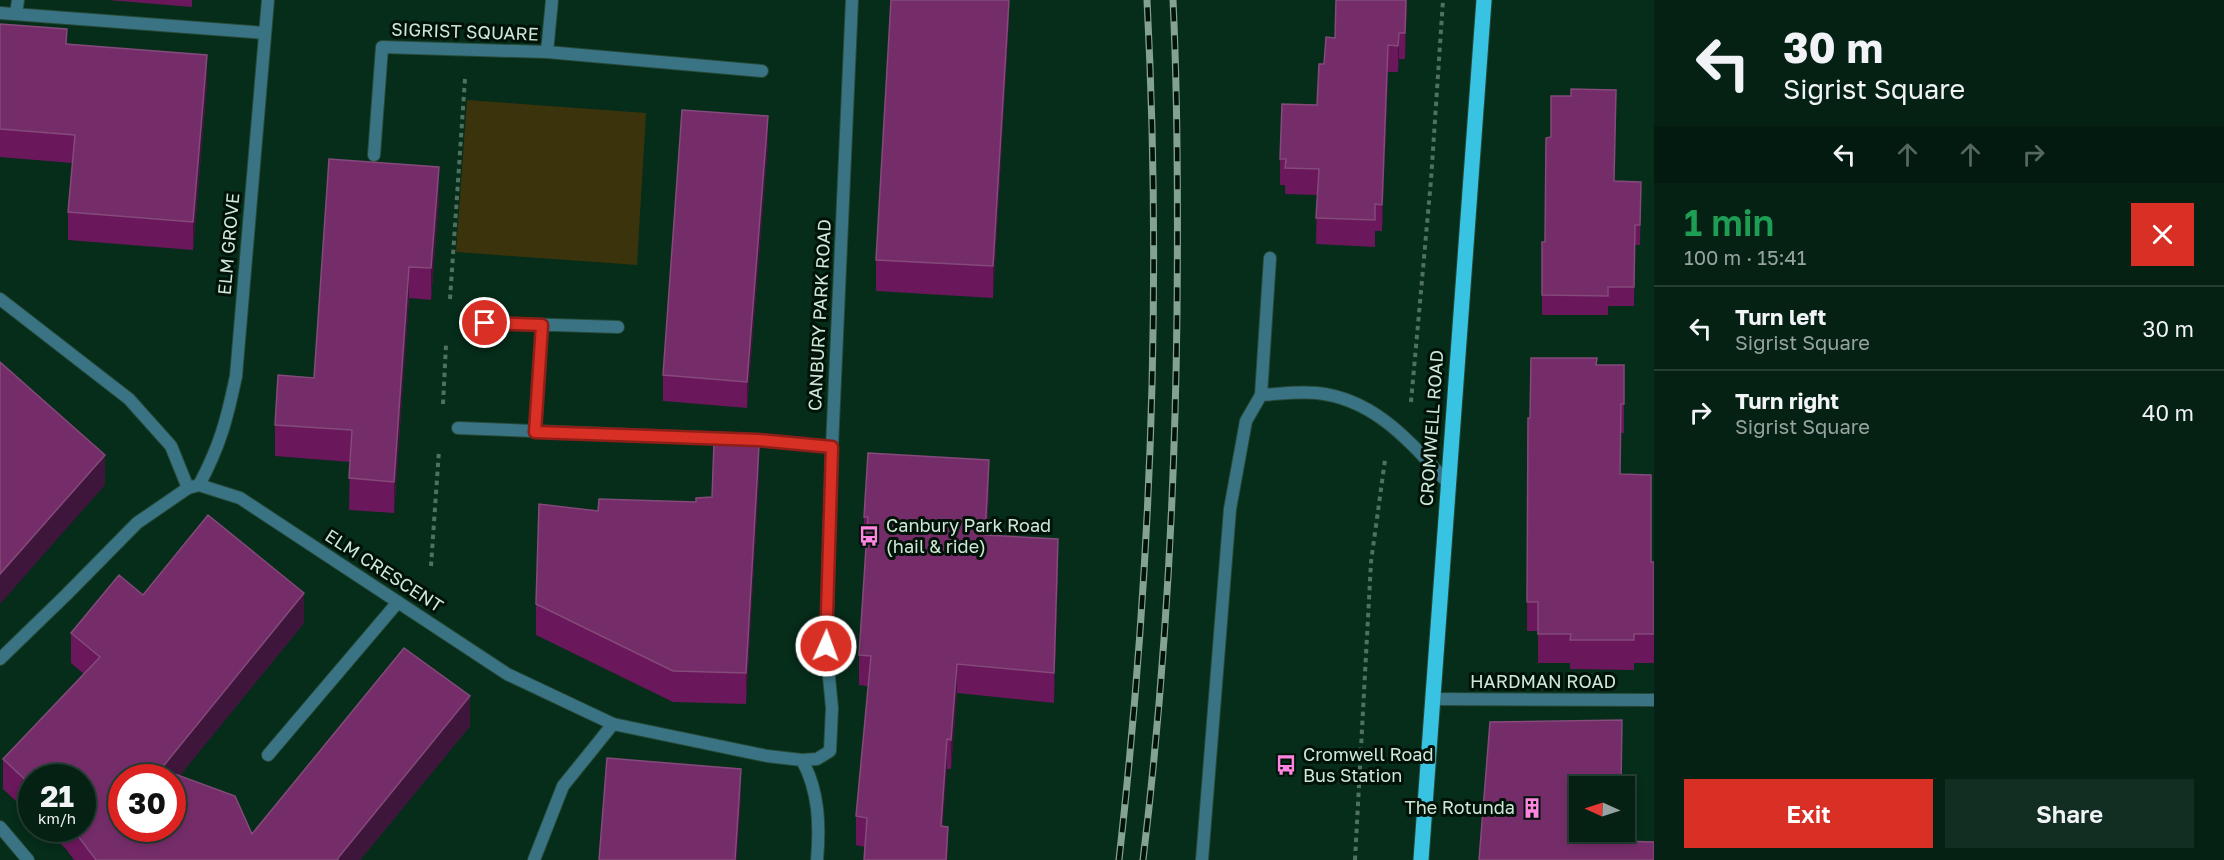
<!DOCTYPE html>
<html lang="en">
<head>
<meta charset="utf-8">
<style>
  body { margin:0; font-family:"Golos Text",sans-serif; background:#122e22; color:#f1f3f6; height:100vh; display:flex; flex-direction:column; font-size:22px; white-space:nowrap }
  * { box-sizing:border-box; margin:0 }
  p { font-size:20px; color:#97a3a0 }
  .icon { flex:none; width:33px; height:33px; fill:none; stroke:currentColor; stroke-width:2; stroke-linecap:round; stroke-linejoin:round }
  .map { position:relative; flex:1; overflow:hidden }
  .sheet { display:flex; flex-direction:column; background:#042114; width:570px }
  .sheet>* { flex:none }
  .hud { background:#042114; color:#f1f3f6; overflow:hidden }
  .needle { width:39px; rotate:273deg }
  .buttons { position:absolute; left:1569px; top:776px; display:grid; gap:12px }
  .buttons a { display:grid; place-items:center; width:66px; height:66px; border-radius:0px; background:#042114; box-shadow:0 3px 9px #0003,0 0 0 2px #253e34; font-size:30px }
  .speed { position:absolute; left:18px; top:764px; display:flex; gap:12px; font-size:30px; font-weight:700; text-align:center }
  .speed>* { display:grid; place-content:center; width:78px; height:78px; border-radius:50%; background:#042114; box-shadow:0 3px 9px #0003,0 0 0 2px #253e34; line-height:1 }
  .speed small { font-size:15px; font-weight:400 }
  .speed .limit { border:9px solid #d22; background:#fff; color:#111 }
  .pin { position:absolute; display:grid; place-items:center; width:51px; height:51px; color:#fff; margin:-26px; border:3px solid #fff; border-radius:50%; box-shadow:0 2px 6px #0007 }
  .me { position:absolute; width:66px; margin:-33px; rotate:2deg; stroke-linejoin:round; filter:drop-shadow(0 0 4px #0008) }
  .turn { display:flex; align-items:center; gap:21px; height:126px; padding:0 30px; font-size:27px }
  .turn .icon { width:78px; height:78px; stroke-width:2.5 }
  .turn b { display:block; font-size:42px; line-height:51px }
  .lanes { display:flex; align-items:center; height:57px; padding:0 30px; background:#0003; justify-content:center; gap:30px; direction:ltr }
  .lanes .off { opacity:.35 }
  .round { display:grid; place-items:center; flex:none; width:63px; height:63px; border-radius:0px; background:#122e22 }
  .headline { display:flex; align-items:center; justify-content:space-between; height:102px; padding:0 30px }
  h1 { font-size:36px; font-weight:600; line-height:45px; color:#1e9e55 }
  .button { display:flex; gap:12px; margin-top:auto; padding:12px 30px }
  .button a { flex:1; height:69px; border-radius:0px; background:#d93025; color:#fff; font-size:24px; font-weight:600; line-height:69px; text-align:center }
  .button a+a { background:#122e22; color:#f1f3f6 }
  ul { padding:0; list-style:none }
  li { display:flex; align-items:center; gap:18px; height:84px; padding:0 30px; border-top:2px solid #253e34 }
  li div { flex:1 }
  li b { display:block; font-size:22px }
  li em { font-style:normal }
  main { display:flex; flex:1; min-height:0 }
  .map>svg:first-child { display:block }
</style>
</head>
<body>
<main>
<div class="map">
<svg width="1654" height="860" viewBox="0 0 1654 860">
  <rect width="100%" height="100%" fill="#062c1a"/>
  <path fill="#3b330c" d="M467,100L646,113L637,265L456,252Z"/>
  <g fill="none" stroke-linecap="round" stroke-linejoin="round">
    <g stroke="#264a38" stroke-width="14">
      <path id="lane" d="M0,13L265,33
        M16,14L18,0
        M547,52L762,71
        M374,155L382,47L547,52L552,0
        M0,299L129,399L171,446L188,488
        M466,322L618,327
        M1261,395L1270,258
        M458,428L758,440L832,447
        M535,432L542,325
        M268,755L398,602
        M534,860L563,786L613,724
        M1202,860L1230,509L1246,421L1261,395C1279,394 1299,391 1317,393C1375,399 1410,442 1448,483"/>
    </g>
    <g stroke="#264a38" stroke-width="14">
      <path id="street" d="M199,485C220,446 227,419 236,376L268,0
        M0,659L66,595L137,523L188,488L199,485L240,498L507,674L613,724L767,756L802,760L817,759L830,751L832,708L826,646L832,447L852,0
        M1432,699L1654,700
        M802,760C819,791 820,825 817,860
        M0,827L28,860"/>
    </g>
    <g stroke="#264a38" stroke-width="17">
      <path id="primary" d="M1421,860L1484,0"/>
    </g>
    <path stroke="#507160" stroke-width="4" stroke-dasharray="4.5 4.5" stroke-linecap="butt" d="M450,299L465,79
      M1411,402L1431,180L1443,0
      M443,404L446,345
      M431,566L439,450
      M1355,860L1371,562L1385,460"/>
    <use href="#lane" stroke="#3a7383" stroke-width="12"/>
    <use href="#street" stroke="#3a7383" stroke-width="12"/>
    <use href="#primary" stroke="#39c3e3" stroke-width="15"/>
    <g stroke="#84a291" stroke-width="7">
      <path id="rail" d="M1119,860C1151,575 1162,286 1147,0
        M1143,860C1165,678 1175,495 1177,313C1178,209 1178,104 1173,0"/>
    </g>
    <use href="#rail" stroke="#011208" stroke-width="4.5" stroke-dasharray="14" stroke-linecap="butt"/>
  </g>
  <path fill="#6b175b" d="M108,0H192V7Z
    M1009,0V18L993,298L876,291V260Z
    M1336,0H1407L1405,59H1399L1398,72H1388L1382,231H1375V247L1316,244L1317,195L1285,194V185H1280V159L1317,105L1324,64L1335,38Z
    M0,24L207,83L193,250L68,240V212L72,163L0,157Z
    M768,143L747,408L663,401V375Z
    M1614,181L1641,182L1640,245H1635L1634,306H1608V315H1542V242H1545Z
    M439,198L431,300L409,298L394,513L349,510L350,462L275,456V425L314,378Z
    M1597,365H1624V433H1621L1620,474L1651,562H1654V663H1634V670L1570,669V663H1538V631H1527L1528,418H1530Z
    M759,477L746,704L673,702L536,635V604L598,511L696,502L712,497Z
    M989,489L987,535L1058,569L1054,703L957,693L951,769H947L865,847L856,845V816L868,686L859,685V655L866,547L864,546V517Z
    M143,595L304,623L180,775L252,834L470,726L360,860H74L66,849L44,828H82L32,777V816L3,789V759L84,674L71,663V633Z"/>
  <path fill="#3e163c" d="M1009,0V18L993,298V266Z
    M1406,0H1407L1405,59V33Z
    M1399,33V59L1398,72V46Z
    M1388,45V72L1382,231V205Z
    M207,55V83L193,250V222Z
    M768,116V143L747,408V382Z
    M439,167V198L431,300V268Z
    M409,267V298L394,513V482Z
    M759,446V477L746,704V673Z
    M105,455V485L0,604V574Z
    M989,460V489L985,564V535Z
    M1058,539V569L1054,703V673Z
    M304,593V623L172,785L161,769Z
    M957,664V693L951,769V740Z
    M470,696V726L360,860H338V858Z
    M947,739V769L941,856V826Z
    M741,769V800L737,860H735Z
    M948,827V860H946Z"/>
  <path fill="#752d69" stroke="#834a7a" stroke-width="1.5" fill-rule="evenodd" d="M891,0H1009L993,266L876,260Z
    M1336,0H1406L1405,33H1399L1398,46L1388,45L1382,205L1375,204V220L1316,218L1319,169L1285,168L1286,159H1280L1282,104L1317,105L1319,64H1324L1326,37L1335,38Z
    M0,24L67,29L66,44L207,55L193,222L68,212L75,135L0,129Z
    M1571,89L1616,90L1614,181L1641,182L1640,225H1635L1634,287H1608V296L1542,295V242H1545L1546,138L1551,137V96H1571Z
    M682,110L768,116L747,382L663,375Z
    M329,159L439,167L431,268L409,267L394,482L349,478L352,430L275,425L278,375L314,378Z
    M1531,358H1597L1596,365H1624V404H1621L1620,474L1651,475V562H1654V634H1634V640H1570L1571,634H1538V602H1527L1528,418H1530Z
    M0,362L105,455L0,574Z
    M714,443L759,446L746,673L673,671L536,604L539,504L598,511L599,499L696,502V498L712,497Z
    M868,453L989,460L985,535L1058,539L1054,673L957,664L951,740L947,739L941,826L948,827L946,860H864L867,818L856,816L871,656L859,655L868,517H864Z
    M208,515L304,593L161,769L235,796L252,834L404,648L470,696L338,858V860H96L72,828H82V777H32V786L3,759L100,657L71,633L119,575L143,595ZM122,777H172V828H122Z
    M1622,720L1621,786H1580V831H1620V841L1654,842V860H1479L1490,722Z
    M607,758L741,769L735,860H599Z"/>
  <g fill="none" stroke-linecap="round" stroke-linejoin="round">
    <g stroke="#8d1f18" stroke-width="15">
      <path id="route" d="M485,323L542,325L535,432L758,440L832,447L826,646"/>
    </g>
    <use href="#route" stroke="#d93025" stroke-width="10"/>
  </g>
  <defs>
    <g id="bus-bare" transform="scale(1.62)"><path d="M-5-6H5V4H4V6H2V4H-2V6H-4V4H-5ZM-3.5-4V0h7V-4ZM-3.5 1.2v1.5H-2V1.2ZM2 1.2v1.5H3.5V1.2Z" fill="#fe85e0" stroke="#011208" stroke-width="2.5" paint-order="stroke"/></g>
    <g id="building-bare" transform="scale(1.62)"><path d="M-4-6H4V6H1V3H-1V6H-4ZM-2.5-4.3h1.7v1.8h-1.7ZM.8-4.3h1.7v1.8H.8ZM-2.5-1h1.7V.8h-1.7ZM.8-1h1.7V.8H.8Z" fill="#fe85e0" stroke="#011208" stroke-width="2.5" paint-order="stroke"/></g>
  </defs>
  <g fill-rule="evenodd">
    <use href="#bus-bare" x="869" y="536"/>
    <use href="#bus-bare" x="1286" y="765"/>
    <use href="#building-bare" x="1532" y="808"/>
  </g>
  <g text-anchor="middle" stroke-width="6" stroke-linejoin="round" paint-order="stroke">
    <g font-size="18" fill="#cfe8d8" stroke="#011208">
      <text transform="translate(465 32) rotate(2)" y="6">SIGRIST SQUARE</text>
      <text transform="translate(229 244) rotate(-85)" y="6">ELM GROVE</text>
      <text transform="translate(820 315) rotate(-87)" y="6">CANBURY PARK ROAD</text>
      <text transform="translate(1432 428) rotate(-86)" y="6">CROMWELL ROAD</text>
      <text transform="translate(384 571) rotate(33)" y="6">ELM CRESCENT</text>
      <text x="1543" y="688">HARDMAN ROAD</text>
    </g>
    <g font-size="18" fill="#cfe8d8" stroke="#011208" text-anchor="start">
      <text x="886" y="532">Canbury Park Road<tspan x="886" dy="21">(hail &amp; ride)</tspan></text>
      <text x="1303" y="761">Cromwell Road<tspan x="1303" dy="21">Bus Station</tspan></text>
      <text x="1515" y="814" text-anchor="end">The Rotunda</text>
    </g>
  </g>
</svg>
<div class="buttons">
<a><svg class="needle" viewBox="-14 -14 28 28"><path d="M0-13l5 13h-10z" fill="#e53935"/><path d="M0 13l5-13h-10z" fill="#97a3a0"/></svg></a>
</div>
<div class="speed"><div>21<small>km/h</small></div><div class="limit">30</div></div>
<div class="pin" style="left:485px;top:323px;background:#d93025"><svg class="icon" aria-label="arrive" viewBox="0 0 24 24"><path d="M6 21V4h12l-3 4 3 4H6"/></svg></div>
<svg class="me" style="left:826px;top:646px" viewBox="-20 -20 40 40"><circle r="17" fill="#d93025" stroke="#fff" stroke-width="3"/><path d="M0-11L8 9 0 5-8 9z" fill="#fff"/></svg>
</div>
<section class="sheet">
<div class="hud">
<div class="turn"><svg class="icon" aria-label="left" viewBox="0 0 24 24"><path d="M17 20v-9H6M10 6l-5 5 5 5"/></svg><div><b>30 m</b>Sigrist Square</div></div>
<div class="lanes"><svg class="icon" aria-label="left" viewBox="0 0 24 24"><path d="M17 20v-9H6M10 6l-5 5 5 5"/></svg><svg class="icon off" aria-label="ahead" viewBox="0 0 24 24"><path d="M12 20V5M6 11l6-6 6 6"/></svg><svg class="icon off" aria-label="ahead" viewBox="0 0 24 24"><path d="M12 20V5M6 11l6-6 6 6"/></svg><svg class="icon off" aria-label="right" viewBox="0 0 24 24"><path d="M7 20v-9h11M14 6l5 5-5 5"/></svg></div>
</div>
<div class="headline"><div><h1>1 min</h1><p>100 m · 15:41</p></div><a class="round" style="background:#d93025;color:#fff"><svg class="icon" aria-label="close" viewBox="0 0 24 24"><path d="M6 6l12 12M18 6L6 18"/></svg></a></div>
<ul>
<li><svg class="icon" aria-label="left" viewBox="0 0 24 24"><path d="M17 20v-9H6M10 6l-5 5 5 5"/></svg><div><b>Turn left</b><p>Sigrist Square</p></div><em>30 m</em></li>
<li><svg class="icon" aria-label="right" viewBox="0 0 24 24"><path d="M7 20v-9h11M14 6l5 5-5 5"/></svg><div><b>Turn right</b><p>Sigrist Square</p></div><em>40 m</em></li>
</ul>
<div class="button"><a>Exit</a><a>Share</a></div>
</section>
</main>
</body>
</html>
